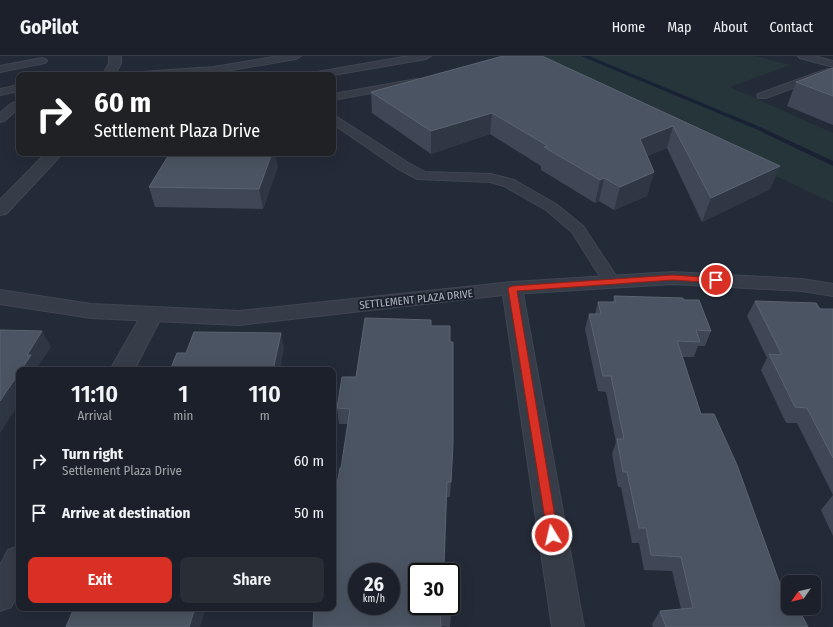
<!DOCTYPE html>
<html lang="en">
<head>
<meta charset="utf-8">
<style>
  body { margin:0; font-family:"Fira Sans Condensed",sans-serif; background:#282d36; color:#f1f3f6; height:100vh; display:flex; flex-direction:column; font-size:15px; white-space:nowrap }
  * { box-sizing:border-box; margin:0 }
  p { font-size:13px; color:#a0a3a8 }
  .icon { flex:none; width:22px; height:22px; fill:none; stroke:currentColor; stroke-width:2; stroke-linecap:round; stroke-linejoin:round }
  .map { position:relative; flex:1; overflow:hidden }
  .sheet { position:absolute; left:16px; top:311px; width:320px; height:244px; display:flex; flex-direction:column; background:#1b202a; border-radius:8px; box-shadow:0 4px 16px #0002,0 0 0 1px #393e47 }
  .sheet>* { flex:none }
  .hud { position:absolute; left:16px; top:16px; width:320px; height:84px; border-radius:8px; box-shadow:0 4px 16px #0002,0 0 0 1px #393e47; background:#202124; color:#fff; overflow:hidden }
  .needle { width:26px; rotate:236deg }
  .fabs { position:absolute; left:781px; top:519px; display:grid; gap:8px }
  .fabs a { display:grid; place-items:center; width:40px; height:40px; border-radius:8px; background:#1b202a; box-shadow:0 4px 16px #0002,0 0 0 1px #393e47; font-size:20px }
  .speed { position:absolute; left:348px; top:507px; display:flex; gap:8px; font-size:20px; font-weight:700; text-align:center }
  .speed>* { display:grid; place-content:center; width:52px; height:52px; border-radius:50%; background:#1b202a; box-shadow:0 4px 16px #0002,0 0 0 1px #393e47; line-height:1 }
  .speed small { font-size:10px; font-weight:400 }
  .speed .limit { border:2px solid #111; border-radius:6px; background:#fff; color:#111 }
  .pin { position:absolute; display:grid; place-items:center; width:34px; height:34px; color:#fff; margin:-17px; border:2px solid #fff; border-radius:50%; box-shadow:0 1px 4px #0007 }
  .me { position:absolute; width:44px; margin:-22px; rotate:351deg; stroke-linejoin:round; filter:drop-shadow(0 0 3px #0008) }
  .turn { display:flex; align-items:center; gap:14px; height:84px; padding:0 12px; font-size:18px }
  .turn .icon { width:52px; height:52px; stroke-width:2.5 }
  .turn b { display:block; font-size:28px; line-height:34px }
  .eta { display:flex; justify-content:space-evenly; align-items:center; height:68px; text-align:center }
  .eta b { font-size:24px; font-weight:600; line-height:28px }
  .cta { display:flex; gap:8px; margin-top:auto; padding:8px 12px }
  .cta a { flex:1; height:46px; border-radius:8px; background:#d93025; color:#fff; font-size:16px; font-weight:600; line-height:46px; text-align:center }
  .cta a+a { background:#282d36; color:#f1f3f6 }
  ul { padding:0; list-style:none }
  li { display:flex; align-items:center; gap:12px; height:52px; padding:0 12px }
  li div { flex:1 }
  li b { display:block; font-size:15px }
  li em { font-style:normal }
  header { display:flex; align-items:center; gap:24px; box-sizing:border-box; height:56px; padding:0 20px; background:#1b202a; border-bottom:1px solid #393e47 }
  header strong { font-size:19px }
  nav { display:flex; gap:22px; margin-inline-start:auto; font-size:14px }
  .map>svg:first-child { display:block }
</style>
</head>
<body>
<header>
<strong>GoPilot</strong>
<nav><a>Home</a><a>Map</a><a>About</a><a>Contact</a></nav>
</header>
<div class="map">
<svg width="833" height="571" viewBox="0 0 833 571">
  <rect width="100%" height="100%" fill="#242b38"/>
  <path fill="#253539" d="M521,0H755L790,9L730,31L833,77V147Z"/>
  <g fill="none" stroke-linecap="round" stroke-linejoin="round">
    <path fill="#182234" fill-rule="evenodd" d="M581,0H589L760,71L833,105V110L756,73Z"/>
    <g stroke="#404651" stroke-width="2">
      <path id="service" d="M279,0H301L296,3L214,17L186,19H136L141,16L214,11Z
        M409,0H431L426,3L333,19H312L317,16Z
        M798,0H814L833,5V17L766,42H758L757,40L758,38L833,11L800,2Z
        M42,2L45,3L47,5L45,7L0,16V10Z
        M417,23L421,24L422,26L421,28L333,44V38Z
        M19,29V35L0,39V33Z
        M19,46V52L4,65L0,66V57L12,47Z
        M333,60L337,61L407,106L425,116L491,118L514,124L556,148L583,170L620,226L618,230L612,231L606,230L572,176L546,154L504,130L490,126L417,123L397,112L333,68Z"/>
    </g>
    <g stroke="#404651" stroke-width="2">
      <path id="minor" d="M512,226L519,227L522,232L584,571H552L502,232L505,227Z
        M152,251L159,253L163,258L134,314H110L145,253Z
        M19,490V535L11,551L0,555V509L8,494Z"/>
    </g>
    <g stroke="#404651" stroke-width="2">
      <path id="tertiary" d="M109,0H121V7L115,19H103L109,7Z
        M46,97H63L6,158L0,159V144Z
        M673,216L802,223L833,228V240L802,235L673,228L512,238L239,269L91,262L0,248V234L91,248L239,255L512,226Z"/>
    </g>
    <use href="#service" fill="#373d48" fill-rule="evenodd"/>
    <use href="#minor" fill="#373d48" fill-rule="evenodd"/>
    <use href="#tertiary" fill="#373d48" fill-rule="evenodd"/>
  </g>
  <path fill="#3f4756" d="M503,0L780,110L770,133L702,166L667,92L647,100L654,116L647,140L614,154L599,145L595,147L541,114V110L490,78L431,98L372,57L371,36Z
    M833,12V69L787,50L796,26Z
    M278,110L263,153L155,151L149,131Z
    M614,240L684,244L711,275L705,290H698L694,301H683L701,358L785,542L808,571H653L652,568L660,555L681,553L672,515L644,514L639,487H632L621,431H618L612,398L616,386L606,336L598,335L585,273L589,258H595L598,246H613Z
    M755,245L820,253H833V480L821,454L833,439L797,367H786L761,314L767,302L747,260Z
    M431,270L450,286L451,426L450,441H446L444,509L451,558L450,571L314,558L312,552L341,412L348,368H339L337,352L356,321Z"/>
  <path fill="#2f3745" d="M492,57L490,78L431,98V75Z
    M673,70L667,92L634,106L640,83Z
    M272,97H275L278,110L263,153L259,133Z
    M780,110L770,133L702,166L711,142Z
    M654,116L647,140L614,154L620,131Z
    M604,122L599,145L595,147L600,124Z
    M42,275L51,291L38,311L40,314H21L27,299Z
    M281,277L284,292L280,314H273Z
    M19,317V348L0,377V345Z
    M195,552H206L200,571H189Z"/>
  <path fill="#4b5462" stroke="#5b6371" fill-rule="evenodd" d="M503,0H542L780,110L711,142L673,70L640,83L654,116L620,131L604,122L600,124L544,91L548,90L492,57L431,75L371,36Z
    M833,12V40L796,26Z
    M170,97H272L259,133L149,131Z
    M614,240L683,242L684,244H699L711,275L696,274L700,286L677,285L701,358H714L737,409L785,542H788V552H798L808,571H666L660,555L693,552L681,501L651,499L646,472H639L627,416H623L617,383H624L611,320H603L589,258H601L598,246H616Z
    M755,245L816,247L820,253H833V402L807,352L795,351L769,298L782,299Z
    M365,262L431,264V270H450V286H453V388L451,426H447L444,509H451V558L440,557L441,571H313L314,552H312H333V450L340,412H341L350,353L337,352L342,321H356ZM357,516H391V550H357ZM417,516H451V550H417Z
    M0,274L42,275L27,299H31L21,314H19V317L0,345Z
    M194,276L281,277L273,314H170L177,297H186Z
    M74,552H195L189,571H66Z"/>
  <path fill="#d93025" stroke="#8d1f18" d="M673,219L716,222L720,224L716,227L673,224L517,235L558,479L557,482L552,484L548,482L508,232L512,230Z"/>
  <g text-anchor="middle" stroke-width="4" stroke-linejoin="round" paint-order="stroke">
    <g font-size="11" fill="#b2b8c4" stroke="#1c222d">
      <text transform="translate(416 243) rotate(-6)" y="4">SETTLEMENT PLAZA DRIVE</text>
    </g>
  </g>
</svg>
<div class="fabs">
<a><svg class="needle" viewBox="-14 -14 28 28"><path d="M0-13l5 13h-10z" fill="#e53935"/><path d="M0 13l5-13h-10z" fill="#a0a3a8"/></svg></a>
</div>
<div class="speed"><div>26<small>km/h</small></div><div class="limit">30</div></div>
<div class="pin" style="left:716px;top:224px;background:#d93025"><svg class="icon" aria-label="arrive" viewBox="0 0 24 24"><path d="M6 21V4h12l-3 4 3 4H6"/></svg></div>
<svg class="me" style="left:552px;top:479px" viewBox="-20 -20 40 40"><circle r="17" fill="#d93025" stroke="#fff" stroke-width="3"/><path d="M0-11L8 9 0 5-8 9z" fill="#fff"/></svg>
<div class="hud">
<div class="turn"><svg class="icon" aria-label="right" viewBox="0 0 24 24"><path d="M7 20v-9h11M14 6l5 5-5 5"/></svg><div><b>60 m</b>Settlement Plaza Drive</div></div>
</div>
<section class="sheet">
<div class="eta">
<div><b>11:10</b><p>Arrival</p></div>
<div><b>1</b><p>min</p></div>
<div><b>110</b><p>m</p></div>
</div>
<ul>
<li><svg class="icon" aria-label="right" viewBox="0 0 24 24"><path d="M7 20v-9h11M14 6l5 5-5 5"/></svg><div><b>Turn right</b><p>Settlement Plaza Drive</p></div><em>60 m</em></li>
<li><svg class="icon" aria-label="arrive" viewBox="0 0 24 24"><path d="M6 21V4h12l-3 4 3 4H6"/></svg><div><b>Arrive at destination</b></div><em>50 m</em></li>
</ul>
<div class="cta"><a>Exit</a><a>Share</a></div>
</section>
</div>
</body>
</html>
